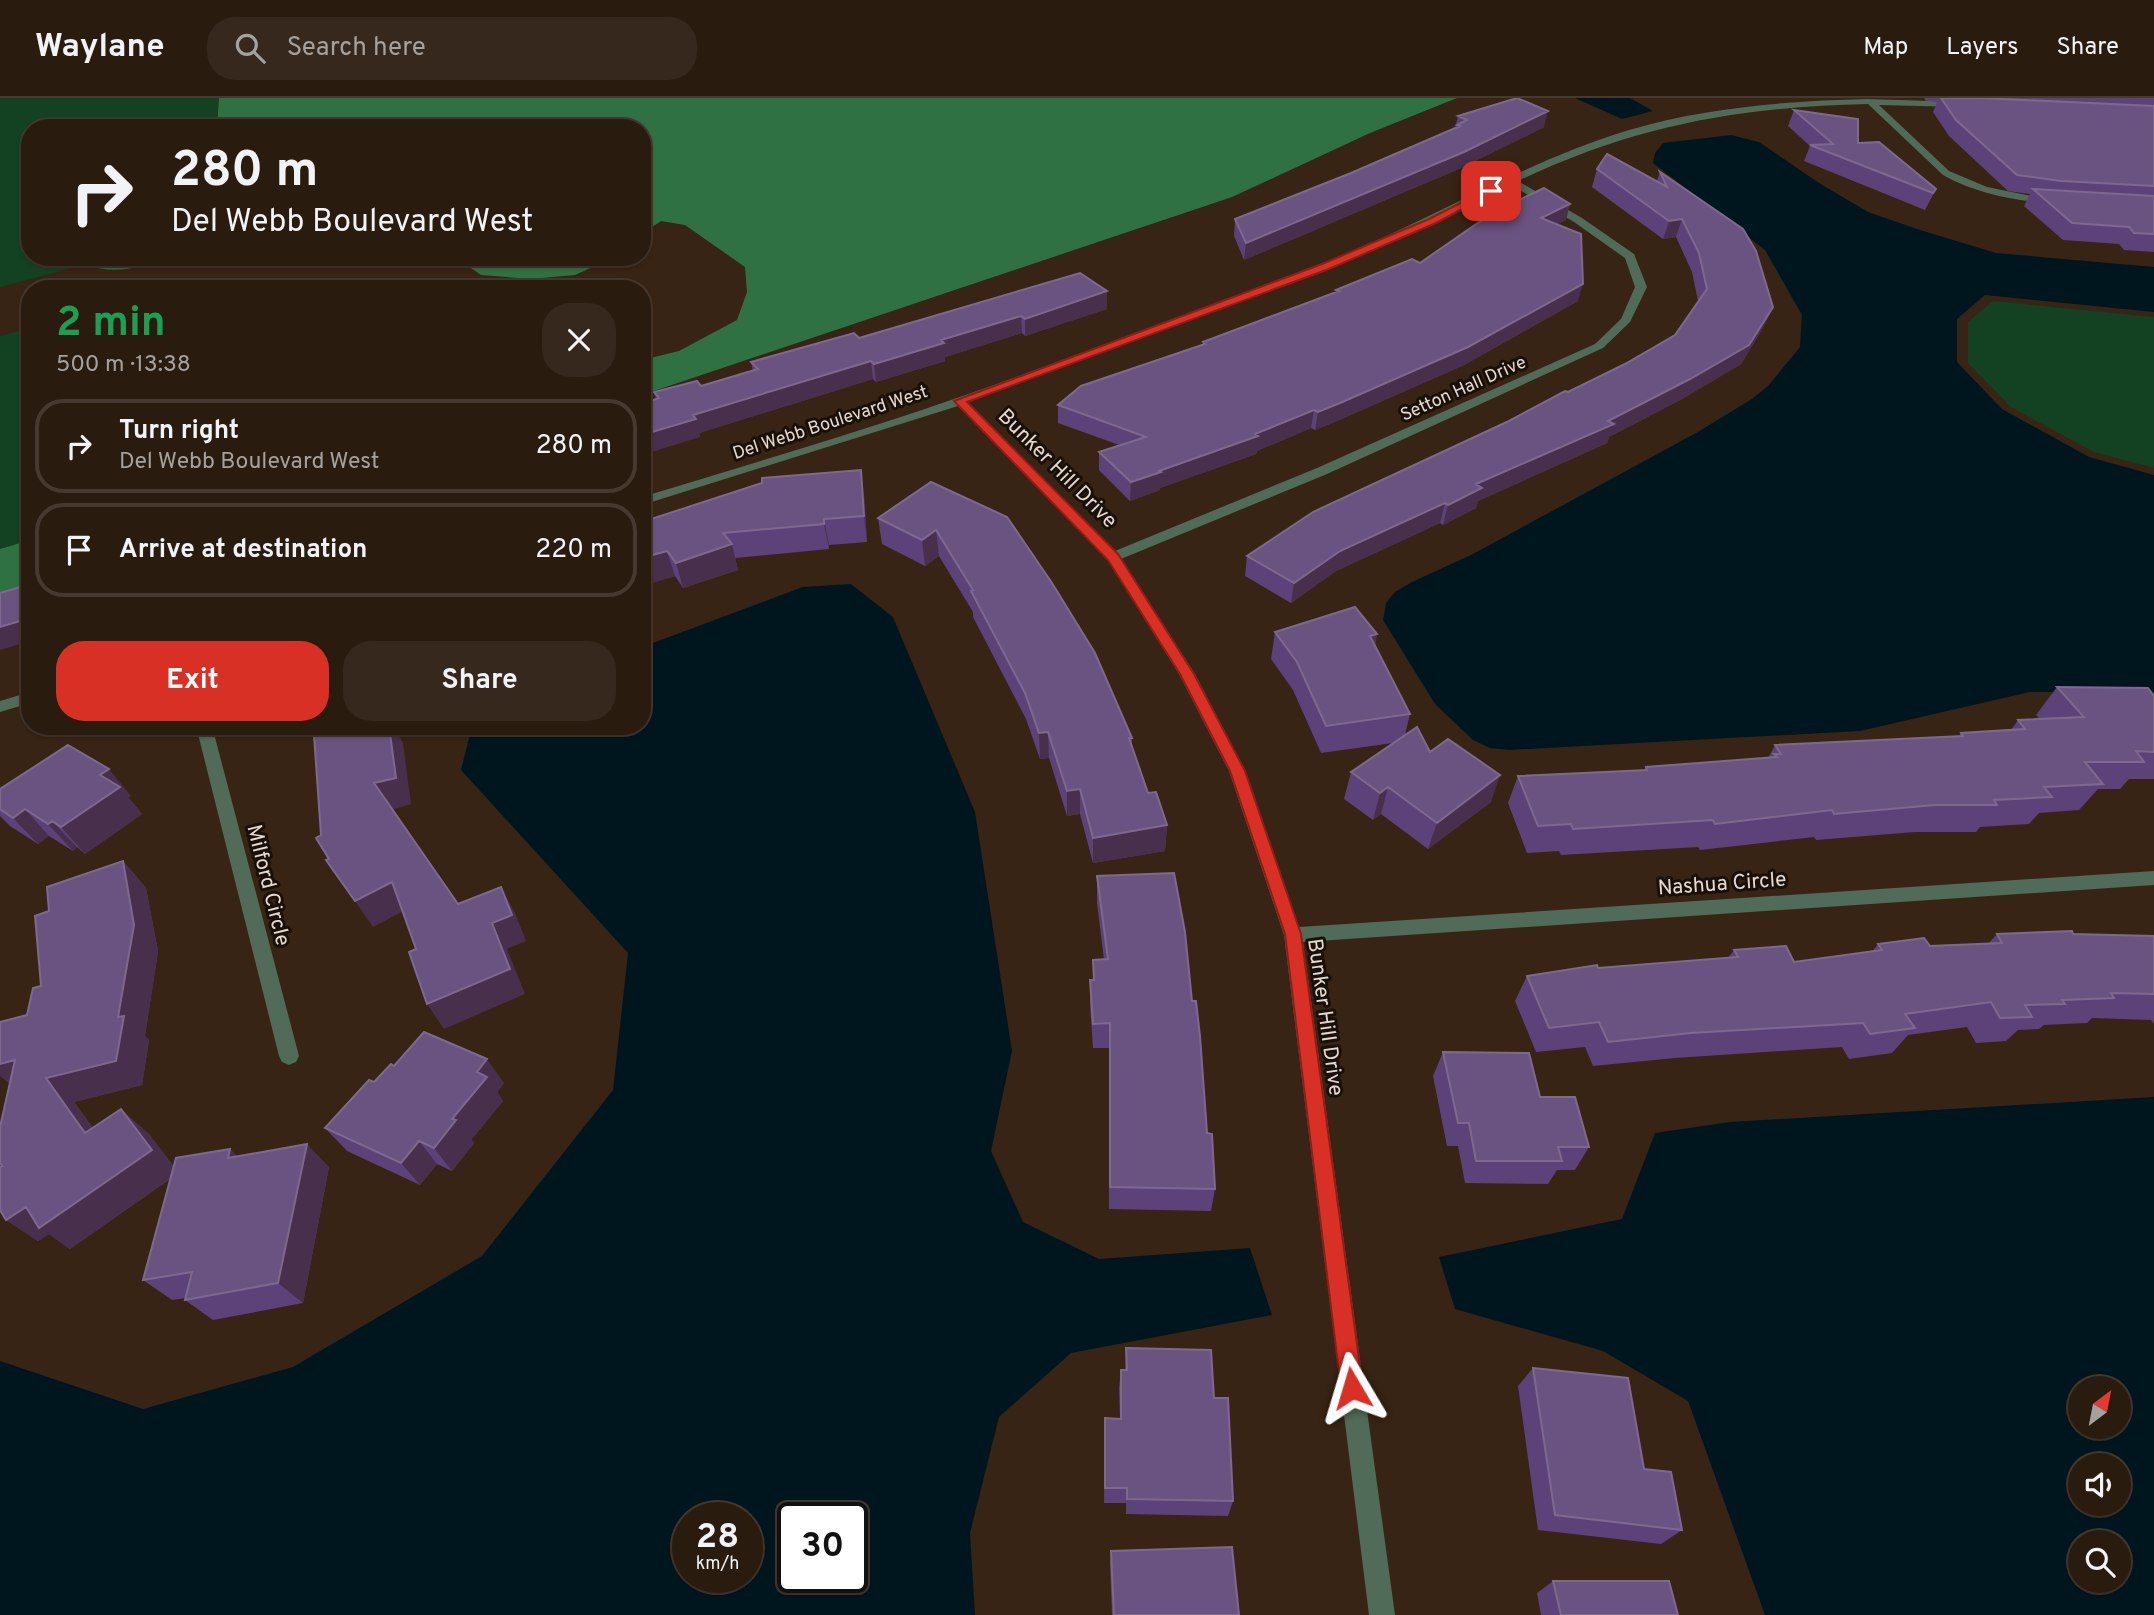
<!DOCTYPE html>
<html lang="en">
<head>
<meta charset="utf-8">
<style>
  body { margin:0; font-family:Overpass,sans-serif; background:#36281d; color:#f1f3f6; height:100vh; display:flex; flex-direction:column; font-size:26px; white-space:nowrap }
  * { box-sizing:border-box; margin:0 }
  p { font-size:23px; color:#a5a19e }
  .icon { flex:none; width:38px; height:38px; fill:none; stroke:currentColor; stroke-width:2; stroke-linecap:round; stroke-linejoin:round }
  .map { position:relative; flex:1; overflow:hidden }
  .drawer { position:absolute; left:21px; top:182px; width:630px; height:455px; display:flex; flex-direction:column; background:#2a1b0f; border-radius:28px; box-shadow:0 2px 5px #0004,0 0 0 2px #46392f }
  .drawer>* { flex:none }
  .banner { position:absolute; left:21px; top:21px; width:630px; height:147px; border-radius:28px; box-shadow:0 2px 5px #0004,0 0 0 2px #46392f; background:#2a1b0f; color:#f1f3f6; overflow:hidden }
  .needle { width:46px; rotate:32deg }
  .tools { position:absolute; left:2068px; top:1278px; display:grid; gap:14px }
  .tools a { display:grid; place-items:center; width:63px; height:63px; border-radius:50%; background:#2a1b0f; box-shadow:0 2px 5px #0004,0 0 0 2px #46392f; font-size:35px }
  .speed { position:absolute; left:672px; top:1404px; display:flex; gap:14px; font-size:35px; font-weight:700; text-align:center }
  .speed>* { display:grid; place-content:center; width:91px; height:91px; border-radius:50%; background:#2a1b0f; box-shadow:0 2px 5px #0004,0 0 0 2px #46392f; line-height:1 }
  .speed small { font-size:18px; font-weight:400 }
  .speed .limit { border:4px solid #111; border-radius:10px; background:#fff; color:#111 }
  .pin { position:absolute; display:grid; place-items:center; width:60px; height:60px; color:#fff; margin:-30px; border-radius:14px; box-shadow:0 4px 10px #0006 }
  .me { position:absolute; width:77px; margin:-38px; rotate:353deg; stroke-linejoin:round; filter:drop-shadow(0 0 5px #0008) }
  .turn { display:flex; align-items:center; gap:24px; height:147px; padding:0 35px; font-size:32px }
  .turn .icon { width:91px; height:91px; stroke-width:2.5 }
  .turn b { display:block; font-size:49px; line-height:60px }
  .round { display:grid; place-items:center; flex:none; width:74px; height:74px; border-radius:28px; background:#36281d }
  .headline { display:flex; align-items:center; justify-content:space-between; height:119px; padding:0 35px }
  h1 { font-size:42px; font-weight:700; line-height:52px; color:#1e9e55 }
  .primary-button { display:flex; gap:14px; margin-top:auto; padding:14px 35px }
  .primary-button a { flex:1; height:80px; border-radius:28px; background:#d93025; color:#fff; font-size:28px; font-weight:700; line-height:80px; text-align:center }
  .primary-button a+a { background:#36281d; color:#f1f3f6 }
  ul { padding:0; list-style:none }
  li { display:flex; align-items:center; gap:21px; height:94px; margin:0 14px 10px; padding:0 21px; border:4px solid #46392f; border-radius:28px }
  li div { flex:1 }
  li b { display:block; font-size:26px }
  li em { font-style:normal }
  header { display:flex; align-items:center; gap:42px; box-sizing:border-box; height:98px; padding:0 35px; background:#2a1b0f; border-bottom:2px solid #46392f }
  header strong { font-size:33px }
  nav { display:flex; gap:38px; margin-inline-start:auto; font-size:24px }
  .search { width:490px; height:63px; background:#36281d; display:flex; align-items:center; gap:18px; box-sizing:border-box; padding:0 24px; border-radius:28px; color:#a5a19e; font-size:26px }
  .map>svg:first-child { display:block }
</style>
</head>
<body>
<header>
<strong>Waylane</strong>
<div class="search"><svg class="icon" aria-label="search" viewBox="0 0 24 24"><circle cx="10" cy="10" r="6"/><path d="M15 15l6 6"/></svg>Search here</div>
<nav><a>Map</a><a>Layers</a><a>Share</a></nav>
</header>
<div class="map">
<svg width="2154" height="1517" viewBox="0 0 2154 1517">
  <rect width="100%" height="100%" fill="#382414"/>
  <path fill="#134222" d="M0,0H219L217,30H30V159H95L86,166L0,189Z
    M1993,203L2154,219V370L2094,354L2011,309L1968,265V224Z
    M30,230V442L0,451V238Z"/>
  <path fill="#307143" d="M219,0H1457L1370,35L1232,99L642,297V262L679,253L737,222L747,194L745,169L685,127L661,123L642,136V30H217Z
    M95,159H168C141,169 114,178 86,166Z
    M455,159H615L575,177L531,181L481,177Z
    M30,442V488L0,497V451Z"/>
  <path fill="#00161f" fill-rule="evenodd" d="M1575,0H1630L1653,13L1622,21Z
    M1731,37L1759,44L1819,85L1868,114L1920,132L1996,155L2154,169V214L1985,197L1957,221V264L2002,311L2089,359L2154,377V606L2072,594H2030L1860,633L1509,652L1490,650L1473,642L1435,606L1383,522L1386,505L1395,494L1412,484L1471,457L1696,335L1752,301L1768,288L1800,249L1802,217L1765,152L1653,65L1655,55L1663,45Z
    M851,486L893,519L975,714L1012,953L991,1053L1023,1124L1099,1161L1250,1150L1272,1217L1071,1255L999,1319L970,1435L975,1517H0V1263L143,1311L293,1269L482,1158L613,992L628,855L461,672L472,628H642V549L803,489ZM688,1419H747V1479H688ZM793,1419H852V1479H793Z
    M2154,999V1517H1765L1688,1303L1603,1253L1455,1211L1439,1159L1622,1121L1655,1035L1730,1024ZM2081,1290H2119V1328H2081ZM2081,1367H2119V1405H2081ZM2081,1444H2119V1482H2081Z"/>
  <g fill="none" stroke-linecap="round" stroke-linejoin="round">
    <path fill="#506b57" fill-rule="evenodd" d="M1867,1L1964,4L1965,6L1961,9L1879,7L1949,73L1987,89L2056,103L2051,106C2013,102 1977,96 1943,77L1868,6C1739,9 1636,27 1518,83L1582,120L1634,156L1647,189L1630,224L1603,250L1327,376L1121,461L1195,576L1245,673L1299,829L2154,773V787L1303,844L1395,1517H1369L1284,837L1229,673L1179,576L1108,462L958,308L642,407V399C734,371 825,344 916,314C1049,269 1182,219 1313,169C1421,129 1519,65 1629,32C1707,9 1787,3 1867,1ZM1511,87L1574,124L1625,160L1635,189L1621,221L1595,246L1317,370L1115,453L968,304L1326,172L1393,143Z
      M30,594V605L0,614V603Z
      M196,628H212L299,958L296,964L289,967L282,964L279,958Z"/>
  </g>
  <path fill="#5c4278" d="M1924,0H2154V154L2124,152L2119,146L2063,142L2024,108L2030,96L2008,93L1949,38L1933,14L1937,4L1926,3Z
    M1794,12L1858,45L1936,91L1925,112L1804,63L1810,48L1788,28Z
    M1458,18L1544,29L1461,70L1244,162L1234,138L1235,121L1351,75L1455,30Z
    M1597,71L1657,83L1660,74L1764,228L1741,266L1682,301L1609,339L1607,345L1478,403L1476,410L1443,427L1440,425L1336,473L1291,505L1245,478L1247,458L1509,323L1625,266L1675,237L1698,203L1692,174L1676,139L1663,141L1592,89Z
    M1566,122L1557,126L1578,203L1464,267L1337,323L1315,332L1311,330L1257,353L1256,356L1160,390V392L1130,403L1099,372V354L1119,347L1058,325V307L1202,247L1203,244L1335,195L1336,192L1420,165Z
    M1080,175L1107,211L1025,238L1022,235L945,259V263L876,284L873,281L699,335L700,339L656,301L654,294L701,288L753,273L751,264L859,240Z
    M931,384L1132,640V647L1148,695L1167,727L1165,753L1093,765L1080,716L1067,718L1049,660L1040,661L1026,621L973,519V514L939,458L925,468L882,446L878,420Z
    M864,397L867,444L829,447V451L735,460L738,472L683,490L675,478L642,488V424Z
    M1275,534L1377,536L1375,548L1410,616L1405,637L1430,654L1491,704L1428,751L1381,716L1373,722L1344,701L1351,674L1393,645L1321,655L1293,592L1271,561Z
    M2057,589L2154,598V681H2129L2120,691H2098L2079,712L2039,715L2029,726L1980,729L1976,734H1915L1816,742L1814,739L1700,752L1698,749L1561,757L1559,753L1527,755L1508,705L1518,678L1644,672L1646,669L1768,660L1775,647L1959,638L1961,635L2011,632L2018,622L2040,621L2036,617Z
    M0,691L131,698L128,699L142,716L85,756L77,749L73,753L49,738L38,746L10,728L0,718Z
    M123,763L146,790L158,853L145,938L149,942L142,987L74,1004L93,1030L148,1035L174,1069L238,1058L329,1069L303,1205L213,1222L185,1202L186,1200L172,1202L143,1182L170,1081L70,1151L49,1136L38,1143L6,1122L2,1068L27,917L41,888L49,813Z
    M1097,778L1192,903L1207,1035L1215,1091L1211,1113L1109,1111V950H1093L1090,907V882H1093V862H1104L1097,805Z
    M1997,836H2073L2154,838V926L2151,922L2092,920L2087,925L2044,927L2039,931L2018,932L2006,943L1976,945L1967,929L1908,937L1892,955L1849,961L1842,949L1675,960L1593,968L1585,949L1536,954L1515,903L1527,878L1598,870L1728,860L1734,852L1794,864L1872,854L1878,846L1930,848L1988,846Z
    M1443,954L1540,999L1589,1049L1575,1072H1557L1548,1086L1465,1085L1458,1048H1447L1433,978Z
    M394,968L504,985L497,994L503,1003L471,1042L474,1045L452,1073L437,1066L420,1087L347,1053L325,1030L374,984Z
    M1126,1250L1214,1300L1233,1403L1228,1418L1126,1416V1405H1104L1105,1320L1120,1321L1119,1290L1121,1272H1125Z
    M1533,1270L1644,1371L1682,1432L1661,1446L1538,1432L1518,1288Z
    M1111,1453L1239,1517H1112L1110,1466Z
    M1553,1483L1678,1517H1541L1537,1495Z"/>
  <path fill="#482f4c" d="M1548,13L1544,29L1461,70L1244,162L1246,145Z
    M1570,106L1566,122L1537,137L1541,120Z
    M1682,121L1676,139L1663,141L1669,123Z
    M1583,186L1578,203L1464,267L1337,323L1315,332L1318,314Z
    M1107,193V211L1025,238V221Z
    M1773,209L1764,228L1741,266L1682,301L1609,339L1607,345L1478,403L1476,410L1443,427L1448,407L1476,386L1608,323Z
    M1021,218L1022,235L945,259V263L876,284L874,266L941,242Z
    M871,263L873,281L699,335L700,339L642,357V337L693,317Z
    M1314,312L1311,330L1257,353L1256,356L1160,390V392L1130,403L1131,384Z
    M861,372L864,397L867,444L864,418Z
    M1445,405L1440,425L1336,473L1291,505L1294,485L1340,453Z
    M824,421L829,447V451L824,426Z
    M936,432L939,458L925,468L922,442Z
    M732,446L738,472L683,490L676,465Z
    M667,453L675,478L642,488V460Z
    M30,520V543L0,552V529Z
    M1377,536L1371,563L1370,538Z
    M389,628H393L403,645L411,706L391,712L374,685Z
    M1048,634L1049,660L1040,661L1039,635Z
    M109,671L131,698L128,699L142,716L85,756L61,729L100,677Z
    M1500,677L1491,704L1428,751L1437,725Z
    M1388,689L1381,716L1373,722L1380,695Z
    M1080,691V716L1067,718V693Z
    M25,711L49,738L38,746L13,720Z
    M52,723L77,749L73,753L48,726Z
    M1167,727L1165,753L1093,765V740Z
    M123,763L146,790L158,853L145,938L149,942L142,987L74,1004L113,1058L85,1035L46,980L118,919Z
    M392,784L409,810L373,829L355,803Z
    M501,789L515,815L526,843L507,851L525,896L444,931L427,906L492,825Z
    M487,961L504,985L497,994L503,1003L471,1042L474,1045L452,1073L434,1050L477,974Z
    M15,962L18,993L0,978V966Z
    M121,1011L148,1035L178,1075L70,1151L49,1136L38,1143L6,1122Z
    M419,1043L437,1066L420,1087L401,1065Z
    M307,1046L329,1069L303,1205L278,1185Z
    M230,1051L254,1074L228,1060Z"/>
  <path fill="#6b5381" stroke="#7f688e" stroke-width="2" d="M1517,0L1548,13L1464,54L1246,145L1235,121L1351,75L1460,28L1457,27L1467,22L1458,18Z
    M1941,0H1982L2154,8V88L2061,83L2017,77L1956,22Z
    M1794,12L1858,21V45L1879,44L1936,91L1933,95L1810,47L1833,46Z
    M1607,56L1667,89L1660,74L1743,131L1756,153L1773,209L1749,247L1690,281L1608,323L1614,326L1476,386L1482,390L1448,407L1445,405L1340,453L1294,485L1247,458L1313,414L1509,323L1565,293L1568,294L1625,266L1675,237L1707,191L1699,155L1682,121L1669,123L1597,71Z
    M1544,90L1570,106L1541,120L1581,136L1583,186L1468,249L1340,305L1318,314L1314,312L1255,336L1258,338L1159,373L1161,374L1131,384L1099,354L1146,339L1058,307L1081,288L1205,246L1203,244L1339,193L1336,192L1412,161L1420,165L1492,115Z
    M2033,91L2154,98V136L2134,135L2129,129L2072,125Z
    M1080,175L1107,193L1025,221L1021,218L941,242L944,245L874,266L871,263L693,317L696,321L642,337V306L659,300L654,294L697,283L701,288L758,271L751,264L854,235L859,240Z
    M861,372L864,418L824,421V426L723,435L732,446L676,465L667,453L642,460V424L762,385V380Z
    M931,384L1007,419L1052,485L1095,555L1132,640H1129L1148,695L1156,694L1167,727L1093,740L1080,691L1067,693L1048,634L1039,635L1025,595L971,493L973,492L936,432L922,442L878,420Z
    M30,486V520L0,529V495Z
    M1355,509L1377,536L1370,538L1410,616L1326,628L1297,564L1275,534Z
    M2057,589L2148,590L2154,598V654L2136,653L2144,664H2085L2103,686L2044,689L2052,699L1994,702L1997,707H1935L1834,716L1832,712L1715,726L1713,722L1573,731L1571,726L1538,728L1518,678L1647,672L1646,669L1777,659L1774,656H1781L1775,647L1963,638L1961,635L2025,631L2018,622L2084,619Z
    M348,628H389L396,680L374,685L458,806L501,789L512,817L492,825L510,871L427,906L409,854L416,851L392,784L355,803L326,762L329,761L316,740L321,737L314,637Z
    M1417,629L1430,654L1448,641L1500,677L1437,725L1388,689L1380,695L1351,674Z
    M68,647L109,671L100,677L120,689L61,729L52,723L48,726L25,711L13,720L0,711V691Z
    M123,763L134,827L118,919L124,918L116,963L46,980L85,1035L121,1011L152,1052L39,1130L26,1109L6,1122L0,1112V1069L2,1068L0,1065V1029L15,962L0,966V924L27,917L33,890L41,888L35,818L49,813L47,789Z
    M1174,775L1185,834L1192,903H1196L1200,938L1207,1035L1212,1036L1215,1091L1110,1089V925L1093,926L1090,882H1094L1093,862L1108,861L1097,778Z
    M2072,833L2073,836L2154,838V896L2111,895L2114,900L2062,902L2065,906L2025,907L2032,919L2000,920L1991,904L1905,916L1915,930L1870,936L1863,925L1691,935L1608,944L1599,924L1549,930L1527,878L1597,867L1598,870L1738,859L1734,852L1786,848L1794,864L1882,852L1878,846L1924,840L1930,848L2002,845L1997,836Z
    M424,934L487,961L477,974L487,979L452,1021L456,1022L434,1050L419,1043L401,1065L325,1030L369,982L374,984L391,966L394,968Z
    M1443,954L1529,955L1540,999H1575L1589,1049H1558L1562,1063H1476L1469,1025H1458Z
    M307,1046L278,1185L185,1202L192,1174L143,1182L176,1060L230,1051L228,1060Z
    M1126,1250L1211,1252L1214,1300H1228L1233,1403L1127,1401V1390H1105V1320L1121,1321V1272H1127Z
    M1533,1270L1628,1280L1644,1371L1671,1374L1682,1432L1555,1417Z
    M1232,1449L1239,1517H1114L1111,1453Z
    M1553,1483H1669L1678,1517H1561Z"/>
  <path fill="#d93025" stroke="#8d1f18" stroke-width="2" d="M1488,91L1496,93L1436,125L1329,171L967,304L1118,456L1194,576L1245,673L1301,836L1363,1290L1359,1298L1352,1301L1344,1298L1341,1290L1285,836L1230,673L1180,576L1108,462L954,303L1322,166L1429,121Z"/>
  <g text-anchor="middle" stroke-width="6" stroke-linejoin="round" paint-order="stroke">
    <g font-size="18" fill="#e7d9d0" stroke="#191009">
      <text transform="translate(1463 290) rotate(-24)" y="6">Setton Hall Drive</text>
      <text transform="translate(830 324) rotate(-18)" y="6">Del Webb Boulevard West</text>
    </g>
    <g font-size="21" fill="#e7d9d0" stroke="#191009">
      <text transform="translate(1058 370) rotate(45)" y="7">Bunker Hill Drive</text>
      <text transform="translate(1722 785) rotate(-4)" y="7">Nashua Circle</text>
      <text transform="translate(269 787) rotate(76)" y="7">Milford Circle</text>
      <text transform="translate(1326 919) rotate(82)" y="7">Bunker Hill Drive</text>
    </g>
  </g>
</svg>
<div class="tools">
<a><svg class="needle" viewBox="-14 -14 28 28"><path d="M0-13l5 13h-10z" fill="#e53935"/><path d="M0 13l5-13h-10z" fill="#a5a19e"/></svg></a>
<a><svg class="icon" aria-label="sound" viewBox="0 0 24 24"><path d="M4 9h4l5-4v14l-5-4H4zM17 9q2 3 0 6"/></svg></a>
<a><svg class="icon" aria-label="search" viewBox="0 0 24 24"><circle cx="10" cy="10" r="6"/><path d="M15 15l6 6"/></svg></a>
</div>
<div class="speed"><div>28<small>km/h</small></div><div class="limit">30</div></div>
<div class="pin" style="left:1491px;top:93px;background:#d93025"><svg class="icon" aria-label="arrive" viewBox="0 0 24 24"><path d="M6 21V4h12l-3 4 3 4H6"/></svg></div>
<svg class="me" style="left:1352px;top:1290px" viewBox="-20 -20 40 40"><path d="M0-17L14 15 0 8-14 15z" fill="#d93025" stroke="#fff" stroke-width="4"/></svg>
<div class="banner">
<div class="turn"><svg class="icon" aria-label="right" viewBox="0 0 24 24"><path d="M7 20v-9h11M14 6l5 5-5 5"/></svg><div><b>280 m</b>Del Webb Boulevard West</div></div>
</div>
<section class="drawer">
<div class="headline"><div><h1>2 min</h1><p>500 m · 13:38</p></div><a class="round"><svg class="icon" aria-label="close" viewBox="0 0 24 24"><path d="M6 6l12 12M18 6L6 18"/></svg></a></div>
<ul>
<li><svg class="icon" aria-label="right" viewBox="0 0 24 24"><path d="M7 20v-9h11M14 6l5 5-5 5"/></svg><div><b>Turn right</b><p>Del Webb Boulevard West</p></div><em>280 m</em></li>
<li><svg class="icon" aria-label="arrive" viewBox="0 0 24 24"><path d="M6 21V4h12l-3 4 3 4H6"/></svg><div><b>Arrive at destination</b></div><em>220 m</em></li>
</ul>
<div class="primary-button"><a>Exit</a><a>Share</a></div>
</section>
</div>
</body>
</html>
